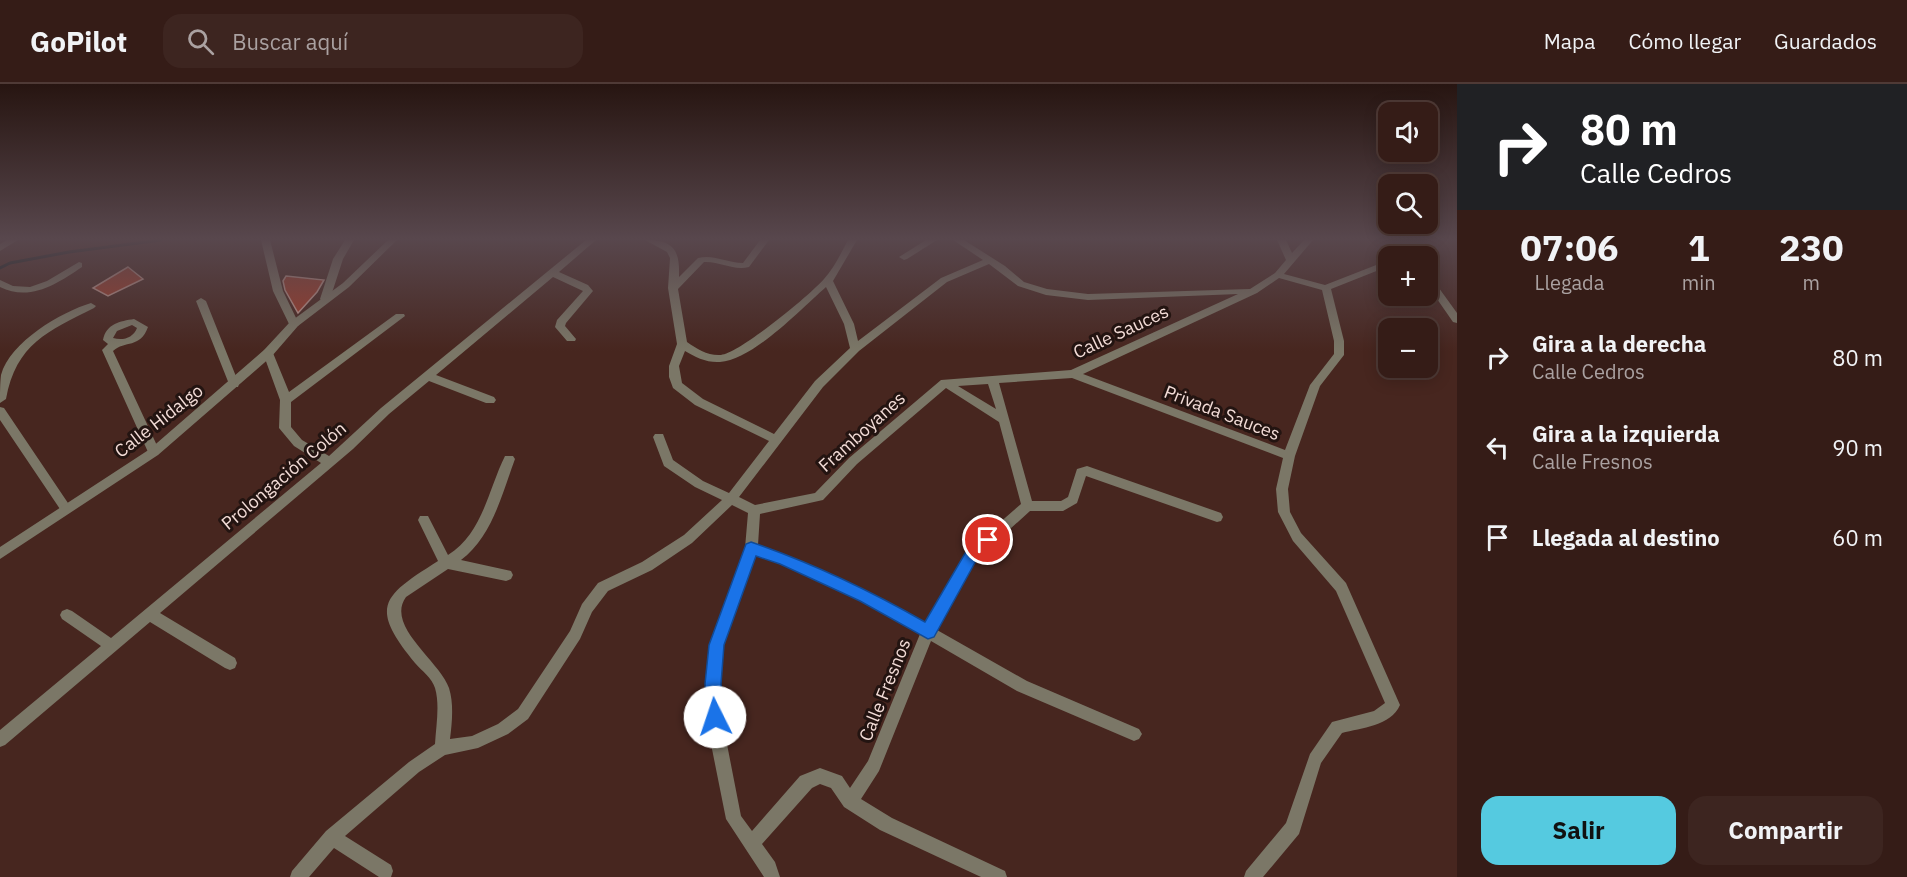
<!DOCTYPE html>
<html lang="es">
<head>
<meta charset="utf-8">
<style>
  body { margin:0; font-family:"IBM Plex Sans",sans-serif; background:#3d2520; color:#f1f3f6; height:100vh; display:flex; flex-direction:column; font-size:22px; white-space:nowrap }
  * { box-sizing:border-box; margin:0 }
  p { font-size:20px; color:#aaa1a1 }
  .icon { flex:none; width:33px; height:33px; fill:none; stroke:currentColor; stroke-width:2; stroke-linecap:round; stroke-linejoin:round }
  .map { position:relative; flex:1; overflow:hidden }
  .sheet { display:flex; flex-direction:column; background:#351c17; width:450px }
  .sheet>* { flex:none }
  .banner { background:#202124; color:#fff; overflow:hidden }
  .tools { position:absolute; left:1378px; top:18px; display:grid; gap:12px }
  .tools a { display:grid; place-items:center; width:60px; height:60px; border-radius:12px; background:#351c17; box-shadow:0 3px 15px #0003,0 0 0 2px #4f3a36; font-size:30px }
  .pin { position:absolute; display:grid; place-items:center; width:51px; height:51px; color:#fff; margin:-26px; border:3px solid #fff; border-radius:50%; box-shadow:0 2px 6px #0007 }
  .me { position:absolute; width:66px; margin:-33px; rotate:356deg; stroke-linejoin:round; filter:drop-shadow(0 0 4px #0008) }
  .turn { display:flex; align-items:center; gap:21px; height:126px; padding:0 24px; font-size:27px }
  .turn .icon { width:78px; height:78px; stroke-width:2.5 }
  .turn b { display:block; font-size:42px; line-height:51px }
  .eta { display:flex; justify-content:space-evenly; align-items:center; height:102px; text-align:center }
  .eta b { font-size:36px; font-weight:700; line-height:42px }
  .button { display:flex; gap:12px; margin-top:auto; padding:12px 24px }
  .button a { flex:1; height:69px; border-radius:18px; background:#55cae0; color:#111; font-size:24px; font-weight:700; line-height:69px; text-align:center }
  .button a+a { background:#3d2520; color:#f1f3f6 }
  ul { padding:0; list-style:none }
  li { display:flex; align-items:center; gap:18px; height:90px; padding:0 24px }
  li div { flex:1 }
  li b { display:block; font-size:22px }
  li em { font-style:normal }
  header { display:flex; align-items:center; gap:36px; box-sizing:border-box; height:84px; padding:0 30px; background:#351c17; border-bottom:2px solid #4f3a36 }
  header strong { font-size:28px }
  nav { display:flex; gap:33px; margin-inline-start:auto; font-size:21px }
  .search { width:420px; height:54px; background:#3d2520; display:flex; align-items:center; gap:15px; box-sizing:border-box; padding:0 21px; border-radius:18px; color:#aaa1a1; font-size:22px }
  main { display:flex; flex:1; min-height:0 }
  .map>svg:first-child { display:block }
</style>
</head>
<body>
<header>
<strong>GoPilot</strong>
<div class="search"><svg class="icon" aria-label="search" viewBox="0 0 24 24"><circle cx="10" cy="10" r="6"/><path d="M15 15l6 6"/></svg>Buscar aquí</div>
<nav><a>Mapa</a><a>Cómo llegar</a><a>Guardados</a></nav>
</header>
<main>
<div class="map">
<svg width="1457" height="793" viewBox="0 0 1457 793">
  <rect width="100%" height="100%" fill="#47261f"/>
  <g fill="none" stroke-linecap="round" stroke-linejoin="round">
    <path stroke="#05191d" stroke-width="3" d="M0,184L10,179L69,168L161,156"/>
  </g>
  <path fill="#9f3b29" stroke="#c2988f" stroke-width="1.5" d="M128,183L143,195L108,212L93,204Z
    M286,192L324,196L317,208L298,229L285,206L283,197Z"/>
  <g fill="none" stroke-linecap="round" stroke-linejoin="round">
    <path fill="#7b7767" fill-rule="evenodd" d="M7,156H18L0,167V160Z
      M261,156H270L283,207L299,240L298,242H290L273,207Z
      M345,156H354L343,175L330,215L328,217H322L320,215L333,175Z
      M586,156H596L559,188L588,201L593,207L566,239L565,242L576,255L575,257H567L555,243L557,236L583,207L553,193L436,291L494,313L496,316L494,319H486L429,297L389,330L353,365L160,529L235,574L237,579L235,584L230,586L225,584L150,538L5,661L0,663V646L101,562L62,535L60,531L62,527L67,525L72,527L111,554L321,379L294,362L279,344L280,316L263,269L264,266L268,265L273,269L289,308L396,230H404L405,232L291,318V343L302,356L329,372L381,324Z
      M645,156C674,156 680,166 679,193L698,174C714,170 727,179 743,179L760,156H769L749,183C733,187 720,177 704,178L678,205L687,258C697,265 708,272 721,271C740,269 810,211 824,195C834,184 841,169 848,156H857L833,197L854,240L858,257L941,194L983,176L953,156H964L1005,182L1024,198L1047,205L1088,210L1250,205L1275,189L1286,176L1277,156H1286L1292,169L1304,156H1313L1284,190L1325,201L1389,176V182L1331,205L1344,257V271L1320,302L1295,372L1288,405L1290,428L1301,449L1346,499L1400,621C1391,642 1361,644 1342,649L1321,679L1299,750L1263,793H1244L1246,787L1286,739L1310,670L1332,638L1374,627L1385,619L1336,507L1293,457L1278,428L1276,405L1283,374L1072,294L999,299L1032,417H1061L1068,413L1077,385L1087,382L1221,429L1223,433L1221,437L1217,438L1086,392L1077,419L1063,427H1030L977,475L937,546L1027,597L1139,645L1142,650L1139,655L1134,657L1017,607L931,557L879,687L861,715L892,734L1005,787L1007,793H981L880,746L844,723L831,704L820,700L812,704L762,760L775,778L780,793H764L726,735L709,650L706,600L710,561L745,464L748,429L732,421L692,459L652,486L608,507L592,528L580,555L528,635L508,650L478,664L445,671L419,688L345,752L391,781L393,787L391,793H379L334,764L309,793H290L292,787L326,747L409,678L435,660C436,642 440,621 435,604C432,594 422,587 415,579C368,522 383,512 438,477L418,436L420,432H428L448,471C483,449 488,406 505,372H513L515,375C502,410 492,453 461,476L511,487L513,491L511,495L506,497L448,485L406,513C385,542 440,577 449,604C454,620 452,639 450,655L472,652L498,640L518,625L570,547L582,520L598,499L642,478L684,451L722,416L695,403L664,382L653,353L655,350H663L673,376L703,397L729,409L769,357L695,321L673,304L669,293V282L677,260L668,204L670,174L667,168ZM989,180L1018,202L1046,211L1088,216L1238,210L1071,286L941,296L849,374L815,409L755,421L739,413L823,303L859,267L947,198ZM1279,194L1322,206L1334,257V270L1310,301L1285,366L1083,290L1257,209ZM826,203L844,240L850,264L815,297L774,350L703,315L682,299L679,282L685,267C695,273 707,279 720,278C753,276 801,225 826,203ZM988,300L996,325L958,302ZM946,304L999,338L1021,420L967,467L926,539C872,508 817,482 758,461L760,430L823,416L857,380ZM755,471C813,491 867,519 920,550L868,677L850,704L842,692L820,684L800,692L752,747L741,732L725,650L720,600L724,561Z
      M926,156H937L907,175L904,176L899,173Z
      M79,178L82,179V183C57,200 30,218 0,203V196L13,202L30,203L47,197Z
      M1428,192L1431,193L1457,229V239L1453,238L1428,202Z
      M201,214L206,217L239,300L238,303H230L229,300L196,217Z
      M91,219L96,222L94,224C48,247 16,260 6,315L0,319C0,310 0,299 1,291C10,258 61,228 91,219Z
      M134,235L148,243C140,265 125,256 113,267L160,368L154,372L148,368L102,266L108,260L103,256C106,240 120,237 134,235ZM132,241L137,244C133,254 123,257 113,254L117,247Z
      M0,323L4,324L70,422L72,425L70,428H62L0,336Z"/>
    <path fill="#7b7767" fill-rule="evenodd" d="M388,156H397L349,203L298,242L272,272L158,371L0,475V463L150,365L264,266L290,238L343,199Z"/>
  </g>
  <linearGradient id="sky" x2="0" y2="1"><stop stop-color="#271511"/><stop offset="0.58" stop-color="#58474d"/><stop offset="1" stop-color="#58474d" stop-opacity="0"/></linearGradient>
  <rect width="1457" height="267" fill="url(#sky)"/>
  <path fill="#1a73e8" stroke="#114b97" stroke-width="1.5" d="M988,450L994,452L996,456L977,475L934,553L928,555L860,517L780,480L756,472L724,561L721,600L724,633L721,639L715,641L709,639L705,600L709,561L746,460L751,458C812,479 869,506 925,538L967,466Z"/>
  <g text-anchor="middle" stroke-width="6" stroke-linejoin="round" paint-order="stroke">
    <g font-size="18" fill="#f3dcd7" stroke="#231411">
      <text transform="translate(1121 248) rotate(-25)" y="6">Calle Sauces</text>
      <text transform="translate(1222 329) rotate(21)" y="6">Privada Sauces</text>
      <text transform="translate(159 337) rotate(-38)" y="6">Calle Hidalgo</text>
      <text transform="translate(862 348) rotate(-42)" y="6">Framboyanes</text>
      <text transform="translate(284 392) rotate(-40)" y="6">Prolongación Colón</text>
      <text transform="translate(885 606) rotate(-68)" y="6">Calle Fresnos</text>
    </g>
  </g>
</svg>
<div class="tools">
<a><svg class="icon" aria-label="sound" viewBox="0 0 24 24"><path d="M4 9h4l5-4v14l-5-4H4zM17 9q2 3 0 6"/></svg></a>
<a><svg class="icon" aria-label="search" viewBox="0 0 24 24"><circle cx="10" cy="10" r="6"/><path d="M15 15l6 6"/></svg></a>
<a>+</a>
<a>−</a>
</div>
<div class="pin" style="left:988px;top:456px;background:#d93025"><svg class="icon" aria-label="arrive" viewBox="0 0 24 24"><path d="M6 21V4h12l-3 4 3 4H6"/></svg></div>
<svg class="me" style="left:715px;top:633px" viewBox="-20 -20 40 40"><circle r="19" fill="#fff"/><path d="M0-13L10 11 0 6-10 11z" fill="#1a73e8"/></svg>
</div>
<section class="sheet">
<div class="banner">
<div class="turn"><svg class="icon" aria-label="right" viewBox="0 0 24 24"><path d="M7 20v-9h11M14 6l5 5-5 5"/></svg><div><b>80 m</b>Calle Cedros</div></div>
</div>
<div class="eta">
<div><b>07:06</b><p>Llegada</p></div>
<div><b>1</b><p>min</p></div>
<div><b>230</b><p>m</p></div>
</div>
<ul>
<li><svg class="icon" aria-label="right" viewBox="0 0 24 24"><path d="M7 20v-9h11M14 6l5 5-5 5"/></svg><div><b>Gira a la derecha</b><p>Calle Cedros</p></div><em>80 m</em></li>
<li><svg class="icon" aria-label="left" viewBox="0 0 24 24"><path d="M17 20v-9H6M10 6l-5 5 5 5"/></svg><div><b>Gira a la izquierda</b><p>Calle Fresnos</p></div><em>90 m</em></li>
<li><svg class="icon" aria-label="arrive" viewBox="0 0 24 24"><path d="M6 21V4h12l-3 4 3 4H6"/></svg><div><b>Llegada al destino</b></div><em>60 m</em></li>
</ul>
<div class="button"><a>Salir</a><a>Compartir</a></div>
</section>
</main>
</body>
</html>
